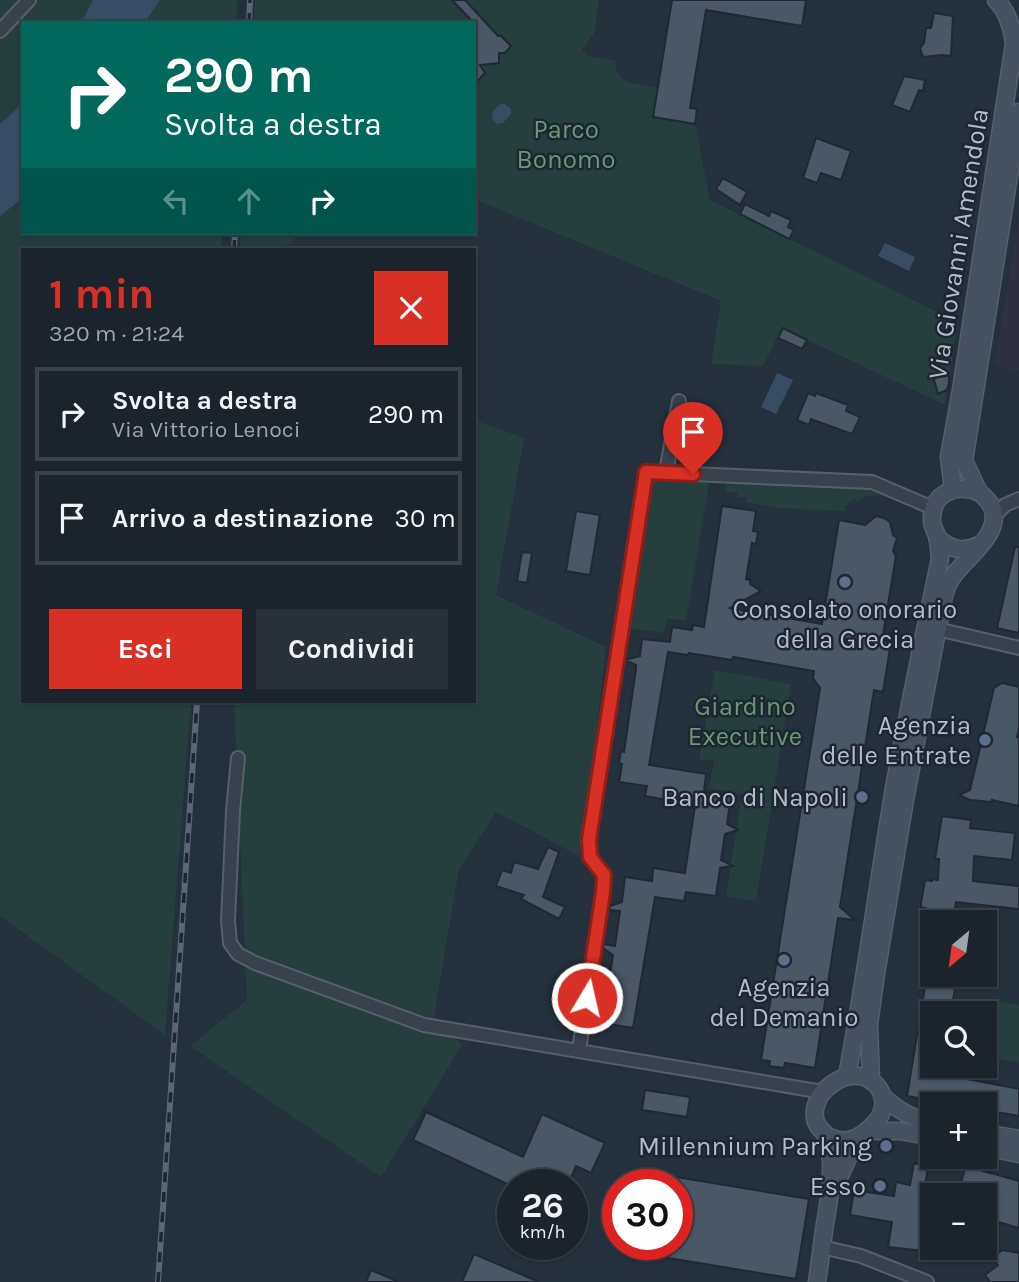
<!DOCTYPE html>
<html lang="it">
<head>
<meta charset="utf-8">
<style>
  body { margin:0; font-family:Karla,sans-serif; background:#283039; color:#f1f3f6; height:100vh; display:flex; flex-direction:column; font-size:26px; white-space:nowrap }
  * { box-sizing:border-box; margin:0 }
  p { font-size:23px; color:#a0a4aa }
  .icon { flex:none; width:38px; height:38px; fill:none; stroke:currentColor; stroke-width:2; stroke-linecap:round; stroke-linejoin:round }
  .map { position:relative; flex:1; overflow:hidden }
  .panel { position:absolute; left:21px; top:248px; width:455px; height:455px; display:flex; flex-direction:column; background:#1b242d; border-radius:0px; box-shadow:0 2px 5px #0004,0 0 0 2px #394149 }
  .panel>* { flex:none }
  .hud { position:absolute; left:21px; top:21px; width:455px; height:214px; border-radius:0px; box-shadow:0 2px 5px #0004,0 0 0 2px #394149; background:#00695c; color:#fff; overflow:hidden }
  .needle { width:46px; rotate:209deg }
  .tools { position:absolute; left:920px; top:910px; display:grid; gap:14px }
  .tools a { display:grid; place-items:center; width:77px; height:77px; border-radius:0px; background:#1b242d; box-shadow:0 2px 5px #0004,0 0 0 2px #394149; font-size:35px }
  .speed { position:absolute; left:497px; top:1169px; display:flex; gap:14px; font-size:35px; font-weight:700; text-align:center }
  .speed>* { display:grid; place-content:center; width:91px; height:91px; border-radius:50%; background:#1b242d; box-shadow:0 2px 5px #0004,0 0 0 2px #394149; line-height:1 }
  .speed small { font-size:18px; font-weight:400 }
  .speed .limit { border:10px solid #d22; background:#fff; color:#111 }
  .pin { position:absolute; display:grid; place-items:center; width:60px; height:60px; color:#fff; margin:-72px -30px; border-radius:50% 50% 50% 0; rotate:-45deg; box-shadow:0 0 7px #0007 }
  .pin .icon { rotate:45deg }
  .me { position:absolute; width:77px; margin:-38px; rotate:9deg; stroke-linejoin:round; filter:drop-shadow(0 0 5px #0008) }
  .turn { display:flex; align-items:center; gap:24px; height:147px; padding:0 28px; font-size:32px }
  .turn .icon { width:91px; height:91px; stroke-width:2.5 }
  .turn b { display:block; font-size:49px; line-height:60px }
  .lanes { display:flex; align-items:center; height:66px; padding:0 28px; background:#0003; justify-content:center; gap:35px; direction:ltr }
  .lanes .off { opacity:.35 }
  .round { display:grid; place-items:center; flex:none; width:74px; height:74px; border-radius:0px; background:#283039 }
  .headline { display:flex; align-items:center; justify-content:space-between; height:119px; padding:0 28px }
  h1 { font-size:42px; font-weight:700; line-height:52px; color:#d93025 }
  .action { display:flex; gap:14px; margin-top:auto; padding:14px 28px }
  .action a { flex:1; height:80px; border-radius:0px; background:#d93025; color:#fff; font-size:28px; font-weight:700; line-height:80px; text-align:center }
  .action a+a { background:#283039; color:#f1f3f6 }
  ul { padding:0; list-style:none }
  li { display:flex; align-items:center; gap:21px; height:94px; margin:0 14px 10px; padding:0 14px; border:4px solid #394149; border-radius:0px }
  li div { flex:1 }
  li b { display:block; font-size:26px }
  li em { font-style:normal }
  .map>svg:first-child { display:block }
</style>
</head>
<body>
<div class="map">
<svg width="1019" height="1282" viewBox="0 0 1019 1282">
  <rect width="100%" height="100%" fill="#24303c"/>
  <path fill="#31303e" d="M1019,214V371L995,365Z"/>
  <path fill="#273e3e" d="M0,0H23L0,25Z
    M36,0H93L81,23H23V103L0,124V38Z
    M160,0H238L236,23H146Z
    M255,0H599L594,33L582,50L588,56L615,61L617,71L620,77L627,82L658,88L695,124L710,200L958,322L945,405L782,328L763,366L711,364L721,301L474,199V23H254Z
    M23,198V233H222L221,250H23V702H191L165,1035L0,916V216Z
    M241,233H301L282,250H240Z
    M474,420L524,438L496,595L606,647L593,763L579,856L496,812L459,869L434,1016L462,1045L381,1177L190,1046L247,1000L234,702H474Z
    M651,480L709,483L686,621L667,618L664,633L629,628Z
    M729,482L861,488L882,492L881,495L868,496L857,501L855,498L847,505L844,511L779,508L746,502L747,497H738L737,493L725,491V485Z
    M715,670L791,684L756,901L726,896L742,794L709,788L714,761L699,759Z
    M989,1000L1019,1005V1062L985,1057V1021Z"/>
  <path fill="#384c63" d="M93,0H160L145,23H81Z
    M23,103V198L0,216V124Z
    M503,103L511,109V114L503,123L497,124C487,117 494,107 503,103Z
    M885,243L915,257L909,271L878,256Z
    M777,373L793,380L776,414L761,407Z"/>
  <path fill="#4a5765" stroke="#1f2833" stroke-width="2" d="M452,0H465L498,36L500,35L511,46L505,53H499V63L480,65L485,73L474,85V23Z
    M672,0H806L802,26L706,10L690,108L697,109L695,124L653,117Z
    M934,13L953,16L951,56L942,55L923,57L920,48L924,43L926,28H931Z
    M904,76L925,80L923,91L919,90L910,112L892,105Z
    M816,138L851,151L841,180L821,173L817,183L803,178Z
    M723,178L747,192L740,205L716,189Z
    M745,204L769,216L771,211L791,220L788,227L794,230L789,239L740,214Z
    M783,328L807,340L802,349L778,338Z
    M941,367L949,377V383L947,390L938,394L934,380Z
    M808,393L815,396L816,393L848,405L846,411L860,417L852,434L811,419L809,425L797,420Z
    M722,506L756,511L753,531L758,532L756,544L752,543L746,579L750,580V584L761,591L730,608L822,624L839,520L865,525L876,516L884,518L890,522L893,535L897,538L893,551L896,556L882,641L891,642L883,692L874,690L840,907L855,920L838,918L815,1068L785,1063L784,1068L769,1066L770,1061L761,1060L820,688L813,678L814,671L733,657L732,660L689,653L687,655L668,652L649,765L706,774L704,792L731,796L727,824L738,830L725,834L721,860L733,866L720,868L716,896L686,892L684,901L655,897L633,1028L603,1023L606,997L597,991V989L608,986L613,955L603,948L604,944L615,946L620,911L609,910L610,906L622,902L625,877L652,881L653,868L685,873L695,805L645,796L647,786L619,782L622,764L619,763L621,751L624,752L636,669V665L625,660L640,656L642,639L670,642L672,627L692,630L693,625L704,627Z
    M576,511L600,515L590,575L566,571Z
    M1015,547H1019V633L997,628Z
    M522,552L532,553L527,583L517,581Z
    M1002,683L1019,687V728L1017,737L1019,738V806L992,800V802L970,800L959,795L970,790L994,688Z
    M942,816L971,820L970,828L1015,833L1012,860L974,856L973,881L1019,886V909L956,902L953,922H933V958L920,956L928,909L921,907V903L925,880L932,881V879L938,880L939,859H935Z
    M548,847L559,852L543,897L565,907L559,919L521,899L524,895L496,886L502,870L511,873L514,862L538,869Z
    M927,975H957L951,1013H933V1066H942L941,1072L968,1077L967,1079L1019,1089V1116L985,1110V1104H954L907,1096Z
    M645,1090L690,1097L687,1117L642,1110Z
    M426,1112L523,1157L542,1114L605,1143L591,1173L576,1166L568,1185H510L413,1140Z
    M914,1163L928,1167L923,1199L933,1202V1216L923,1213L925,1251L888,1247L892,1222L850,1215L854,1190L894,1196L896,1182L910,1185Z
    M966,1166L1019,1181V1228L985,1218V1195H957Z
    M652,1173L809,1199L796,1279L650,1255L652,1244H677V1185H650Z
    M1002,1250L1019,1253V1282H990L985,1275L998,1265L993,1258Z
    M474,1254L539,1282H462Z
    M371,1270L399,1282H366Z"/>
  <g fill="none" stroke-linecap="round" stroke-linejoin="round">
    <g stroke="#565f6a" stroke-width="16">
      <path id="street" d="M0,31L29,0
        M666,472L679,401
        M994,516L1005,505L1019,499
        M937,629L1019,648
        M238,758L233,811L228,920L230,943L238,954L255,963L424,1025L823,1092
        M579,1050L603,892L604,875L590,857L588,840L646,472L872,482L933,508
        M822,1247L861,1256L927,1282"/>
    </g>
    <g stroke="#565f6a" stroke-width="19">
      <path id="secondary" d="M953,489L949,457L961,390L1014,44C1012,27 1008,12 996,0
        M937,537C950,550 964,553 981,544
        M847,1076C865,981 878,884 894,788C908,711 924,635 940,559C939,551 939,543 937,536C935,530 932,526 932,520C931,492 958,483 980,493
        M871,1081L869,1024L876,974L905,800L942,605C944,596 946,586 951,579C964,558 1003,535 992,507C989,500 982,496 978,490C973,481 969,470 964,461L1019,112
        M882,1096C899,1111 911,1118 933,1123
        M867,1131H900L933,1137
        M985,1133L1019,1139
        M985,1147L1019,1154
        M834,1188L858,1137
        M817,1282C820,1263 822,1243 825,1224C829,1202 832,1182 831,1160C830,1153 828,1141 825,1134C823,1131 820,1129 818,1126C812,1116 815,1105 820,1096C823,1091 827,1088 832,1084C867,1058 902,1099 872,1126C856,1141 846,1145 825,1135"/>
    </g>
    <use href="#street" stroke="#38414c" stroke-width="12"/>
    <use href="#secondary" stroke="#46515f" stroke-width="16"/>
    <g stroke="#5a6673" stroke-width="6">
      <path id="rail" d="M249,23L250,0
        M234,250L235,233
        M158,1282L197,702"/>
    </g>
    <use href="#rail" stroke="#1d2631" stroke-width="3.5" stroke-dasharray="10" stroke-linecap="butt"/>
  </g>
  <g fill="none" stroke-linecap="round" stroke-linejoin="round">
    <g stroke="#8d1f18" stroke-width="18">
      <path id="route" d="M587,998L603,892L604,875L590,857L589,840L646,472L693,474"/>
    </g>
    <use href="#route" stroke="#d93025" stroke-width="12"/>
  </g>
  <g fill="#5c6f8a" stroke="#1d2631" stroke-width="2.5">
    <circle cx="845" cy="582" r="7"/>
    <circle cx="985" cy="740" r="7"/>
    <circle cx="862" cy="797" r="7"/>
    <circle cx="784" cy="960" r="7"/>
    <circle cx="886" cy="1146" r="7"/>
    <circle cx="880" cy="1186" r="7"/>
  </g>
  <g text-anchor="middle" stroke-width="5" stroke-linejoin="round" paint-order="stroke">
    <g font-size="26" fill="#6b9873" stroke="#1d2631">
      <text x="566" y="138">Parco<tspan x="566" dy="30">Bonomo</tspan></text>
      <text x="745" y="715">Giardino<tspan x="745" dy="30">Executive</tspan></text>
    </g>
    <g font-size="26" fill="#b3bcc8" stroke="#1d2631">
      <text transform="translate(958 244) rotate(-81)" y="9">Via Giovanni Amendola</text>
    </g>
    <g font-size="26" fill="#b3bcc8" stroke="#1d2631" text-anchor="end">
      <text x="845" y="618" text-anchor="middle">Consolato onorario<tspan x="845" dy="30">della Grecia</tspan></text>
      <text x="971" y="734">Agenzia<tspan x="971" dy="30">delle Entrate</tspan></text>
      <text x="848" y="806">Banco di Napoli</text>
      <text x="784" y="996" text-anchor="middle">Agenzia<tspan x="784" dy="30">del Demanio</tspan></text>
      <text x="872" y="1155">Millennium Parking</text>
      <text x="866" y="1195">Esso</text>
    </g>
  </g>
</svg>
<div class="tools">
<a><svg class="needle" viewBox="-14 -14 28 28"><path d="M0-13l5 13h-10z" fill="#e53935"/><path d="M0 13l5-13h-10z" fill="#a0a4aa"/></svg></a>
<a><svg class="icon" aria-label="search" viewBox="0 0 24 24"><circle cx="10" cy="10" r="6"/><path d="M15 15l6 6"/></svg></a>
<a>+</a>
<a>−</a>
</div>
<div class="speed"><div>26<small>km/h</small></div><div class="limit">30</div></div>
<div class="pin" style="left:693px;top:474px;background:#d93025"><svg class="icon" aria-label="arrive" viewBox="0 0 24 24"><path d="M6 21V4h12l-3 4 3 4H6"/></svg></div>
<svg class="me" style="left:587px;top:998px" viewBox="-20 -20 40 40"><circle r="17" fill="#d93025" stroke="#fff" stroke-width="3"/><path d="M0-11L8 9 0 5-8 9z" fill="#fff"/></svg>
<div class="hud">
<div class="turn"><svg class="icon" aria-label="right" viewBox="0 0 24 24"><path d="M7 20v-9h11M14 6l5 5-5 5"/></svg><div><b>290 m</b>Svolta a destra</div></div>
<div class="lanes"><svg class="icon off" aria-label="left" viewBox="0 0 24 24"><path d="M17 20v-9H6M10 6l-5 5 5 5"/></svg><svg class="icon off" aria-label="ahead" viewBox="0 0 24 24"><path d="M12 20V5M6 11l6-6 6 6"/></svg><svg class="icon" aria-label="right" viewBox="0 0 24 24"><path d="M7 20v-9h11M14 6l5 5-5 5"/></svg></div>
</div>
<section class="panel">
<div class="headline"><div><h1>1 min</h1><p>320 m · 21:24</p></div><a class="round" style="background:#d93025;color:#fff"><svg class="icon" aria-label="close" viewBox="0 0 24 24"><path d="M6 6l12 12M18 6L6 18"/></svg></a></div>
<ul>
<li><svg class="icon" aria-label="right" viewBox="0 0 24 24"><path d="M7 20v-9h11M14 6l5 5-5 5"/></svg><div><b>Svolta a destra</b><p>Via Vittorio Lenoci</p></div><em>290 m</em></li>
<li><svg class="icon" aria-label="arrive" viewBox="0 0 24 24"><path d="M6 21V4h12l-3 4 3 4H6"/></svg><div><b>Arrivo a destinazione</b></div><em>30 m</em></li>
</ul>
<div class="action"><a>Esci</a><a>Condividi</a></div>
</section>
</div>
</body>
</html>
